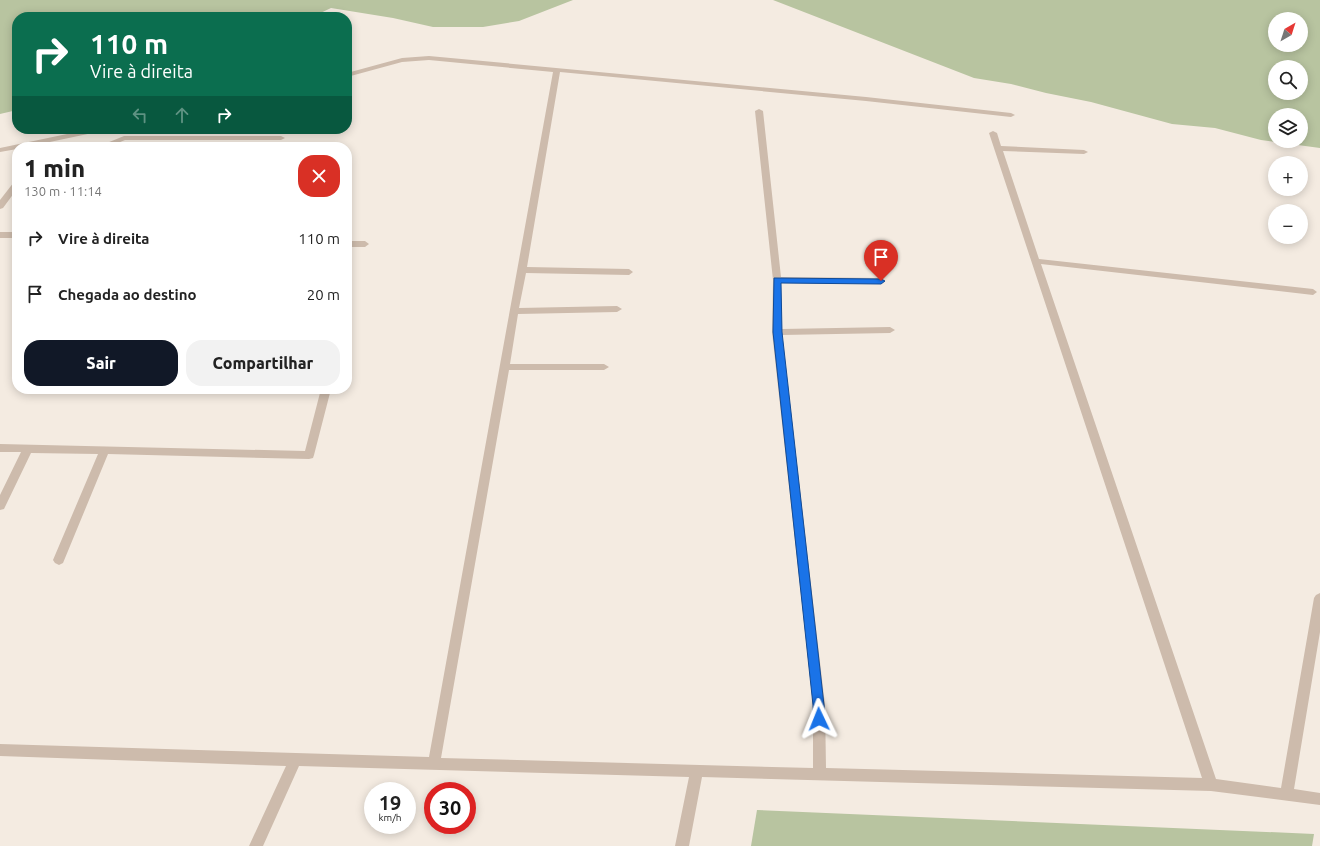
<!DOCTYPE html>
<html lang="pt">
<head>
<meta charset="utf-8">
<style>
  body { margin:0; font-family:Ubuntu,sans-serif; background:#f2f2f2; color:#222; height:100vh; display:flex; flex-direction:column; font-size:15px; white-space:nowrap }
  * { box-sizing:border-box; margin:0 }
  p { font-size:13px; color:#767676 }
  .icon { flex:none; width:22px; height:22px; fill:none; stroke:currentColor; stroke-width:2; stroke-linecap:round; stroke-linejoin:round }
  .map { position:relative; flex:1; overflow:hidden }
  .details { position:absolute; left:12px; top:142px; width:340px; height:252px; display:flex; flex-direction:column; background:#fff; border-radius:16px; box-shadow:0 2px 10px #0003 }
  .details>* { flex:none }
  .top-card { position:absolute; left:12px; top:12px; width:340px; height:122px; border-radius:16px; box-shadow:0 2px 10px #0003; background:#0b6e4f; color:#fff; overflow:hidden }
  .needle { width:26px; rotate:39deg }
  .buttons { position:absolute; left:1268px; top:12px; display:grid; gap:8px }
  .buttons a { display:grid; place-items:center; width:40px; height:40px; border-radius:50%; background:#fff; box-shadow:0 2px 10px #0003; font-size:20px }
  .speed { position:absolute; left:364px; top:782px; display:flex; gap:8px; font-size:20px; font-weight:700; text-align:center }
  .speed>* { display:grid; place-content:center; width:52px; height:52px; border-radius:50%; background:#fff; box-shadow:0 2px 10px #0003; line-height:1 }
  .speed small { font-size:10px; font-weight:400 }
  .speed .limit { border:6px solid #d22; background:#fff; color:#111 }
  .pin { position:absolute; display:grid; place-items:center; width:34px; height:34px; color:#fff; margin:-41px -17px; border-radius:50% 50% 50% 0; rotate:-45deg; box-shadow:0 0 4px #0007 }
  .pin .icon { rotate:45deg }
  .me { position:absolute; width:44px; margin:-22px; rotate:358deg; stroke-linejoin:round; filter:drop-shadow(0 0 3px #0008) }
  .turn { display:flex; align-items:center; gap:14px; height:84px; padding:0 12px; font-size:18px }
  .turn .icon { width:52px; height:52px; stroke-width:2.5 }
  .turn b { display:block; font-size:28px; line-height:34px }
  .lanes { display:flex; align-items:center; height:38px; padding:0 12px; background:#0003; justify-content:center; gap:20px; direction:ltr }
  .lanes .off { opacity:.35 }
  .round { display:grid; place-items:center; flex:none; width:42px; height:42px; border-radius:16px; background:#f2f2f2 }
  .overview { display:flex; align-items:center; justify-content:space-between; height:68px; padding:0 12px }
  h1 { font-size:24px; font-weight:800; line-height:30px }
  .button { display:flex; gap:8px; margin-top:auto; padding:8px 12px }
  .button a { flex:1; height:46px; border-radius:16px; background:#111827; color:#fff; font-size:16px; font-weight:800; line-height:46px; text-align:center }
  .button a+a { background:#f2f2f2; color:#222 }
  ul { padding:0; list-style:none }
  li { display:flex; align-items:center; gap:12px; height:56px; padding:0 12px }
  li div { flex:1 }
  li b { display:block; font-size:15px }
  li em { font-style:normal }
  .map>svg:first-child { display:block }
</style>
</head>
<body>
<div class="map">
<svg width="1320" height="846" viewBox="0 0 1320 846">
  <rect width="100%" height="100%" fill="#f4ebe1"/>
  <path fill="#b8c4a0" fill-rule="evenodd" d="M0,0H573L519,21L483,27H433L393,18L331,8L312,17H17V110L0,114Z
    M773,0H1320V148L1261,140L1215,128L1172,124L1091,102L1046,93L1011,84L974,78ZM1275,19H1301V45H1275ZM1275,67H1301V93H1275ZM1275,115H1301V141H1275Z
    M757,810L1314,834L1312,846H751Z"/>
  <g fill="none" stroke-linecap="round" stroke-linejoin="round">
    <path fill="#cdbbac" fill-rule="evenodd" d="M429,56L866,97L1011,113L1015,115L1011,117L866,101L560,72L527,267L629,269L633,272L629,275L526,273L519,308L617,306L622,309L617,312L518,314L510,364H604L609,367L604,370H509L441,758L813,768V705L772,332L773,280L755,111L759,109L763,111L781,277L881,278L885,281L881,284L781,283L782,329L890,327L895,330L890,333L782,335L825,705L826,768L1202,778L989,133L993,131L997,133L1001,146L1084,150L1088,152L1084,154L1003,151L1039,259L1313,289L1317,292L1313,295L1041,264L1216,779L1281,788L1314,598L1316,595L1320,593V632L1294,789L1320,793V805L1211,791L702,777L689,846H675L689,777L299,766L263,846H249L286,766L0,756V744L429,757L553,72L429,60L402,62L347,77V73L402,58Z
      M91,129H106L102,131L26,147H17V149L0,152V148Z
      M124,136H281L285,138L281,140H125L108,147H97Z
      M14,182H17V189L3,208L0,209V200Z
      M0,232H17V238H0Z
      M347,241H365L369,244L365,247H347Z
      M321,389H331L314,455L313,458L309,459L108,454L63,563L59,565L55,563L53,560L98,454L31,453L4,509L0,510V495L21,452H0V444L305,451Z"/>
  </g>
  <path fill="#1a73e8" stroke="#114b97" d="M774,278L881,279L885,281L881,284L781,283L782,332L824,705L825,719L823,723L819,724L815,723L813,719V705L773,332Z"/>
</svg>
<div class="buttons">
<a><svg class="needle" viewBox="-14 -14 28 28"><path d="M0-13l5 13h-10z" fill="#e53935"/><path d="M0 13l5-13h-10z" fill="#767676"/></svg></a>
<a><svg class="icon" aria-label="search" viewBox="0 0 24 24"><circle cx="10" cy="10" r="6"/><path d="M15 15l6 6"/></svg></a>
<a><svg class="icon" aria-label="layers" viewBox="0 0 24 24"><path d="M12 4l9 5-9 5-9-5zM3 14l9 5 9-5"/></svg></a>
<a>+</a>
<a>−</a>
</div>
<div class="speed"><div>19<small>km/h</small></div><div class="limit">30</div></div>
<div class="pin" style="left:881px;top:281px;background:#d93025"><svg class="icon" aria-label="arrive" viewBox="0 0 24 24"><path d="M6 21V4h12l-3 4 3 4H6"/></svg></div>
<svg class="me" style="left:819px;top:719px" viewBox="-20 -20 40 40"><path d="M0-17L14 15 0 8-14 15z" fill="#1a73e8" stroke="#fff" stroke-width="4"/></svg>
<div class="top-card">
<div class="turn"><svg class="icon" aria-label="right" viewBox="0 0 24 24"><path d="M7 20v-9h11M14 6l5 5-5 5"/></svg><div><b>110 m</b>Vire à direita</div></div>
<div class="lanes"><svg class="icon off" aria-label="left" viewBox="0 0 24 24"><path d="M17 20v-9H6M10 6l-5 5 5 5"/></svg><svg class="icon off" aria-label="ahead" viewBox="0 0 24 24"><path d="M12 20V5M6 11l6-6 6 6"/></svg><svg class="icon" aria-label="right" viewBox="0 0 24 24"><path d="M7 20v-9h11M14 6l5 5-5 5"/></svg></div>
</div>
<section class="details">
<div class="overview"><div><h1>1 min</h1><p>130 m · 11:14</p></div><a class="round" style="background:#d93025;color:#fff"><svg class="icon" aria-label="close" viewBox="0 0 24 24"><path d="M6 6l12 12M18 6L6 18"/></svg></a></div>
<ul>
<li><svg class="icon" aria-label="right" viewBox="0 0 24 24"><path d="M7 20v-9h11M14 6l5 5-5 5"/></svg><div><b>Vire à direita</b></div><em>110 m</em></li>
<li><svg class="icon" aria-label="arrive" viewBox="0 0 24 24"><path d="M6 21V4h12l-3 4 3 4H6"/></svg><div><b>Chegada ao destino</b></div><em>20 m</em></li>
</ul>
<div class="button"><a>Sair</a><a>Compartilhar</a></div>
</section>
</div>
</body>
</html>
